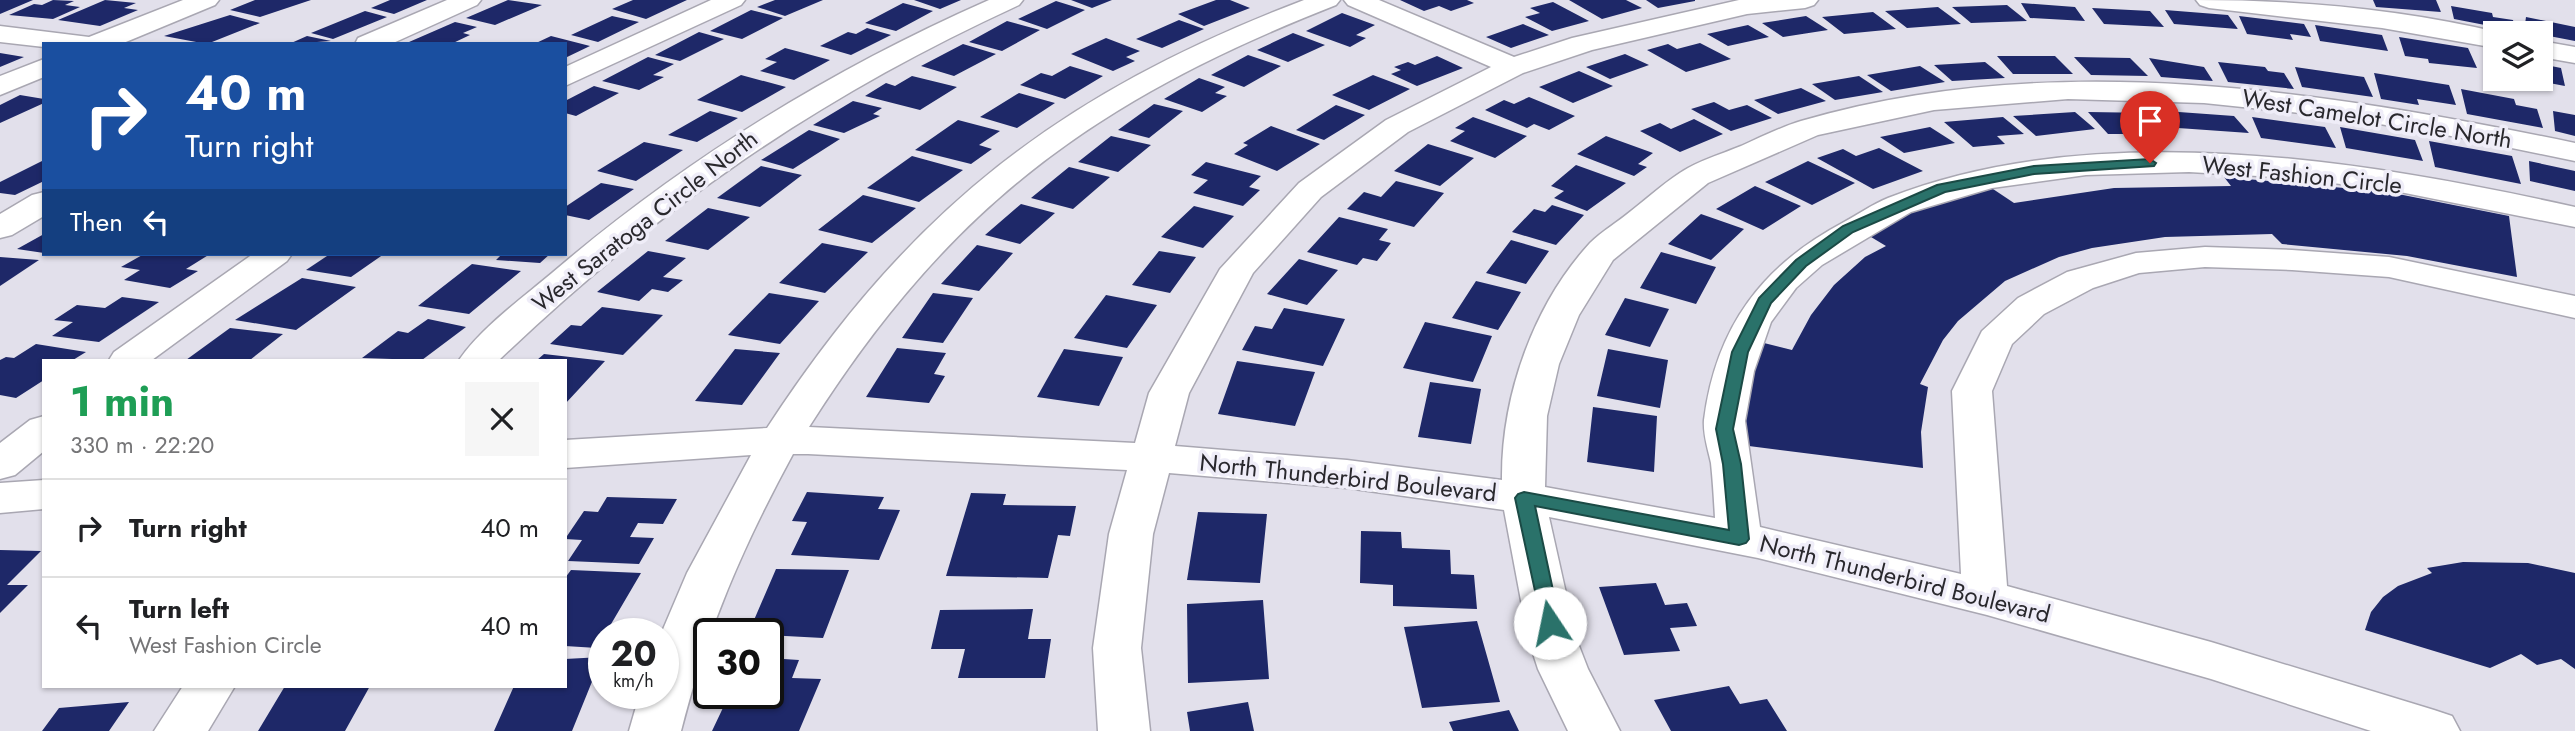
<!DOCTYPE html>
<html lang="en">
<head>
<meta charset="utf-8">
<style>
  body { margin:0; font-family:Jost,sans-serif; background:#f6f6f6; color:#202124; height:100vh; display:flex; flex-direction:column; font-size:26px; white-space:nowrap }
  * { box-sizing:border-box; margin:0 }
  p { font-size:23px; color:#757577 }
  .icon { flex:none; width:38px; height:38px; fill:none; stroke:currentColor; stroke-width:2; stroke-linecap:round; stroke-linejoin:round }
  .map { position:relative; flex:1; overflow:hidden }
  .sheet { position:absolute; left:42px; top:359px; width:525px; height:329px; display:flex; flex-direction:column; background:#fff; border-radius:0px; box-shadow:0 2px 5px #0004 }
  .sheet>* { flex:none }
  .hud { position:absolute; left:42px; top:42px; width:525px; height:214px; border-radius:0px; box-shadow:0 2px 5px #0004; background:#1a4fa0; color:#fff; overflow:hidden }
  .tools { position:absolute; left:2483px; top:21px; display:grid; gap:14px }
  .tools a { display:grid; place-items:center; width:70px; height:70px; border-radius:0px; background:#fff; box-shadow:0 2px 5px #0004; font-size:35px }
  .speed { position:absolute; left:588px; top:618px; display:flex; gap:14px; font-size:35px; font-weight:700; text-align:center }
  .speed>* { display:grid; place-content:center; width:91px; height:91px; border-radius:50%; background:#fff; box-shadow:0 2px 5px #0004; line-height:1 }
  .speed small { font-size:18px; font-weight:400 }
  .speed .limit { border:4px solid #111; border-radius:10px; background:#fff; color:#111 }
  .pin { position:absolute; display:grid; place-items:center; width:60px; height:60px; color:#fff; margin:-72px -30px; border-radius:50% 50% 50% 0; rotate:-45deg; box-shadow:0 0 7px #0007 }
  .pin .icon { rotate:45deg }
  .me { position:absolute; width:77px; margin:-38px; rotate:349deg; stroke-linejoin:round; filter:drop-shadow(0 0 5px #0008) }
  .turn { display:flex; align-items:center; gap:24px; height:147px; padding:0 28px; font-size:32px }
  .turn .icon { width:91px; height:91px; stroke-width:2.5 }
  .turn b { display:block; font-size:49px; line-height:60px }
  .then { display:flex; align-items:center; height:66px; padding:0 28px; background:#0003; gap:14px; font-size:26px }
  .round { display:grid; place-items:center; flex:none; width:74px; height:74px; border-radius:0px; background:#f6f6f6 }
  .head { display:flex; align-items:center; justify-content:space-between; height:119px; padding:0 28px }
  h1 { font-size:42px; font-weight:700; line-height:52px; color:#1e9e55 }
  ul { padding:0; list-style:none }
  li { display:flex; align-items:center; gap:21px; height:98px; padding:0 28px; border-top:2px solid #e0e0e0 }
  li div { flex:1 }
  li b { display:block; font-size:26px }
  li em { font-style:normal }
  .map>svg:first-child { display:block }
</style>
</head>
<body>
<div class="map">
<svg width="2575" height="731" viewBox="0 0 2575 731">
  <rect width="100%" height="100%" fill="#e2e0eb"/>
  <path fill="#1e2868" d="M0,0H33L0,14Z
    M53,0L74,1L65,5L80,7L53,19L9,15L34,4L42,5Z
    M105,0L136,3L124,8L138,10L100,26L58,20Z
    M255,0H311L260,17L230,10Z
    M390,0H427L394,14L371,8Z
    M508,0L542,5L495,25L466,18Z
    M633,0H687L646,19L612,9Z
    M775,0H823L785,16L757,7Z
    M914,0H961L940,9Z
    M1071,0H1112L1092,8Z
    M1216,0H1230L1250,8L1204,26L1178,14Z
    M1400,0H1467L1474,3L1451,11L1439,6L1424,11Z
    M1569,0H1626L1642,8L1602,19Z
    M1646,0H1695V1L1658,8Z
    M2373,0H2436L2441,12L2376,7Z
    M1056,1L1085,10L1047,29L1018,19Z
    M1553,2L1589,21L1552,31L1525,17L1540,13L1530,8Z
    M903,3L933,11L896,31L865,23Z
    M2021,3L2075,7L2085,21L2030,18Z
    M2007,5L2027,21L1971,23L1952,7Z
    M2451,6L2492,13L2493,17L2513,20L2516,31L2454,19Z
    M1938,7L1961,24L1907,28L1885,11Z
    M2092,8L2150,11L2164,27L2104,24Z
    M751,10L783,18L742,39L710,31Z
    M2165,10L2228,15L2238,29L2174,24Z
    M365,11L387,17L333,39L311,33Z
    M1873,12L1896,29L1844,34L1822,17Z
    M1342,13L1375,25L1356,35L1366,38L1350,47L1306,31Z
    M230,15L260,23L207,44L164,36Z
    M612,16L639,22L598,42L571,35Z
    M1806,16L1828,30L1783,37L1762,23Z
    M2239,16L2304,24L2311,37L2290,34L2293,40L2247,34Z
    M2526,17L2575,27V41L2524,31Z
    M1179,20L1204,29L1162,48L1136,39Z
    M1007,21L1040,30L1002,51L969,42Z
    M455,22L477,27L463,33L470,35L451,44L409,42Z
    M1523,24L1549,35L1511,48L1486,37Z
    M1748,25L1769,37L1728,46L1707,34Z
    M2315,25L2382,35L2388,51L2320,41Z
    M867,28L891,35L851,55L820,46L848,32L856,34Z
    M699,32L724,39L680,61L655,55Z
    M1293,33L1325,45L1288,62L1257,50Z
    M307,36L331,41L289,44Z
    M551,36L590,46L565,58V44H534Z
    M2399,37L2468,48L2477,68L2429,63L2428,59L2405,56Z
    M1106,38L1140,51L1126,57L1135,61L1113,71L1071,54Z
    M1700,43L1731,59L1686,72L1647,50L1668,44L1677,49Z
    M963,44L996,54L954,76L921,66Z
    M785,48L830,60L794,80L760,71L777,62L765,59Z
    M0,53L24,57L0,67Z
    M1625,54L1649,65L1610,79L1586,67Z
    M1248,55L1281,66L1244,87L1211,75Z
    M1437,56L1463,68L1417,86L1391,74L1401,70L1394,67L1408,62L1415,65Z
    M1997,56H2055L2073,74H2013Z
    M648,57L674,64L653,75L664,77L639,90L602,81Z
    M2074,57L2130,58L2148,76L2091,75Z
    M2149,58L2204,67L2213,81L2161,77Z
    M1985,62L2005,78L1952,81L1934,65Z
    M2218,62L2265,67L2268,71L2284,73L2294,89L2228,82Z
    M2541,64L2561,68L2565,86L2534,80L2541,79Z
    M1070,66L1103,76L1065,99L1020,85L1041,73L1052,76Z
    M1920,66L1945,82L1891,91L1867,75Z
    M2295,67L2364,77L2373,97L2302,87Z
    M1579,71L1613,86L1573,103L1539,87Z
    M2374,73L2449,85L2456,105L2417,99L2419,105L2381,99Z
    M741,75L786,87L742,112L697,100Z
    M1373,75L1410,89L1369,110L1332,95Z
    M912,76L957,87L920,110L865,96L886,83L895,86Z
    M1859,76L1883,92L1835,100L1812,84Z
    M1199,78L1225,87L1215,93L1227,96L1202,112L1164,99Z
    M594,86L619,93L576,116L565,113V101Z
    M1801,88L1826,101L1778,114L1754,100Z
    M2461,89L2514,99L2516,105L2537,109L2543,128L2467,114Z
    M1019,93L1055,103L1017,128L980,117Z
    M20,95L44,99V103L0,123V105Z
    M1529,97L1575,116L1549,130L1534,124L1527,128L1485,110L1504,100L1514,104Z
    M853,101L882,108L873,114L880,116L844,133L813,125Z
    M1714,102L1729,110L1747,105L1772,118L1731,131L1691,109Z
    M1154,104L1183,111L1149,138L1118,130Z
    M1336,105L1365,115L1324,140L1296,130Z
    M710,111L738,118L697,142L668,135Z
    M2165,111L2234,116L2249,133L2178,128Z
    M2553,111L2575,115V136L2555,131Z
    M2075,112L2095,129L2036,136L2013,116Z
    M2088,112L2154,113L2176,134H2108Z
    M1473,117L1527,136L1495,158L1450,141L1465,131L1455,128Z
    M2003,117L2024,134L1997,136L2005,144L1973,147L1944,122Z
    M2252,117L2325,127L2336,148L2261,138Z
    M1694,119L1723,134L1680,152L1640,131L1660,123L1671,129Z
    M958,120L1000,131L979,145L992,149L971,164L915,150Z
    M1271,126L1320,144L1277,171L1234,154L1248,145L1243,143Z
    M1930,127L1955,143L1904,153L1880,137Z
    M2340,127L2415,140L2423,161L2346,148Z
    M809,130L840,139L793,169L761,160Z
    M1111,136L1151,145L1118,172L1078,162Z
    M1606,136L1653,153L1638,164L1647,167L1634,176L1577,154Z
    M2429,141L2512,156L2521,184L2435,167Z
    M644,142L683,150L636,181L597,171Z
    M1428,144L1474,158L1440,186L1394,171Z
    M1879,148L1923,171L1873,189L1817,158L1843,149L1856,156Z
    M912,156L963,170L919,202L867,188Z
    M44,160V181L15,195L0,193V182Z
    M1808,161L1855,183L1812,205L1765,182Z
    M2529,161L2575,171V191L2530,181Z
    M1206,162L1261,176L1249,187L1260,190L1243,206L1193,193L1208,180L1191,175Z
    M1576,165L1626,183L1587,211L1554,198L1564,191L1551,186Z
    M761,166L802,175L760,207L717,198Z
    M1069,167L1110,177L1073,209L1031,198Z
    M2224,177L2388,192L2509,216L2517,277L2407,256L2282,244L2272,234L2165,237L2092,248L2059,257L2005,281L1958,321L1943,340L1920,384L1928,387L1921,432L1923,468L1741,445L1744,403L1760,342L1792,350L1811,315L1834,285L1865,257L1886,246L1866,234L1922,208L1990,187L2014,203L2114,188L2231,186Z
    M1396,181L1444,193L1414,227L1347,209L1364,192L1381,197Z
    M601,183L634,189L589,220L565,215V207Z
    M1755,186L1801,206L1763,230L1716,209Z
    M863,195L916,208L872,243L818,230Z
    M1021,204L1055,213L1020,244L985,235Z
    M1552,205L1584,215L1556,245L1512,232L1534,209L1545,212Z
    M1194,206L1234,216L1203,248L1161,237Z
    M708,208L750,217L708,250L665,241Z
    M1701,214L1744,229L1711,260L1668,244Z
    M1339,217L1388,229L1379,240L1391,243L1377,261L1363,258L1357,265L1307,252Z
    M44,234V253L17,249Z
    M1511,240L1549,251L1526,284L1486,273Z
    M822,243L868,252L825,293L779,283Z
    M977,245L1013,253L979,291L941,284Z
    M648,251L686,258L663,277L683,280L668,292L652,289L639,301L597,292Z
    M1159,251L1196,257L1170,293L1132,285Z
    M1661,252L1716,267L1696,304L1640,288Z
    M144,254H210L186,269L198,271L170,288L124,280L140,270L121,267Z
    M330,254H384L351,277L306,270Z
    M502,254H550L540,263L496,260Z
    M0,257L39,260L0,286Z
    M1299,259L1338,270L1307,305L1267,294Z
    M472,264L521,271L469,314L418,306Z
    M302,278L356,287L296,330L235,320Z
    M1476,281L1521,292L1498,330L1452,318Z
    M769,293L819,301L780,344L728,335Z
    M933,293L973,298L943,343L902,338Z
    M1106,295L1157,305L1127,348L1074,338Z
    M122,297L159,302L99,342L52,336L73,322L54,320L77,305L105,308Z
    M1625,298L1669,309L1650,347L1605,335Z
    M602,307L663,315L623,355L550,344L571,325L581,326Z
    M1284,308L1345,319L1323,366L1242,350L1255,326L1272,329Z
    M428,319L466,327L422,360L362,358L398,331L408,333Z
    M1425,322L1492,336L1473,382L1403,368Z
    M230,328L283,334L250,360H186Z
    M36,344L86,352L73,360H44V380L16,398L0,395V360L6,357L14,358Z
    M897,348L946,353L934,374L945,376L929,403L866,397Z
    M735,349L780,353L742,405L695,401Z
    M1064,349L1123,357L1099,406L1037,397Z
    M1608,349L1668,360L1660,408L1597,396Z
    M544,354L605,361L565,404V360H537Z
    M1237,361L1315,372L1295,426L1218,414Z
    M1430,382L1481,389L1471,444L1418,437Z
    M1593,407L1657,416L1654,472L1587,462Z
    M807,492L884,497L878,509L900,510L879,560L791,555L807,522L792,521Z
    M971,493L1006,494L1003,505L1076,506L1070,536L1058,535L1048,578L946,576Z
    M607,497L677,499L663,524L638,523L630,537L654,538L639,564L568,561L582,540L565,539L584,511L598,512Z
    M1198,512L1267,514L1260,583L1187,580Z
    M1361,531L1401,532L1402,548L1450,550L1451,574L1474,575L1477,609L1393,606V585L1360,583Z
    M0,550L41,551L7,585H28L0,613Z
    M2463,562L2528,563L2575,573V669L2561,659L2537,665L2521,654L2490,668L2365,630L2371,612L2383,597L2398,586L2432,573L2427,568Z
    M776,569L849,570L823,638L748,634Z
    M571,570L641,573L597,648L565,646V578Z
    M1656,583L1665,605L1687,603L1697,626L1670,628L1680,651L1624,655L1599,587Z
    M1263,600L1269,679L1188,683L1187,604Z
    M1033,609L1028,639H1051L1045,678H958L965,649H931L940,610Z
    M1477,621L1500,702L1422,708L1404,627Z
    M602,657L572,731H494L514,686H565V659Z
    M768,658L799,660L792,678L821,679L799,731H712L730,693H768Z
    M285,686H370L345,731H258Z
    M1729,686L1740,704L1767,699L1787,731H1671L1654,700Z
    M129,702L109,731H42L59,708Z
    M1248,702L1254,731H1190L1187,712Z
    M1509,710L1519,731H1453L1449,722Z"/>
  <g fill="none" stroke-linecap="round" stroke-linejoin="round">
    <g stroke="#a9a7b2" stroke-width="3">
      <path id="minor" d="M183,0H219L215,5L121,44H44V47L0,42V26L89,37Z
        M447,0H481L477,5L391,44H355L358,38Z
        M711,0H745L741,5L565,86V67Z
        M989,0H1023L1019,5C818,97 658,208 499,360H459C482,327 521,299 552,273C684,160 830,70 989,0Z
        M1304,0H1340L1336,5C1094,100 949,206 809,427L1135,443L1149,393L1220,269L1299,183L1386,120L1491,67L1348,5L1344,0H1379L1514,57L1572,38L1739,0H1818L1814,5L1805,8L1747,14L1592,50L1523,73L1408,132L1321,197L1253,273L1189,393L1175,446L1347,460L1502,480C1501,397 1533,305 1590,243C1602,231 1618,222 1631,211C1649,197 1668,179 1688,168C1704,159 1724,153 1741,146C1761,137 1781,127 1801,121C2052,47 2324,91 2575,143V161L2463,138L2338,117L2204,103L2068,99L1934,110L1818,135L1708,183L1613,260L1579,315L1559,364L1547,416L1545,487L1715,518C1714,500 1713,482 1711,463C1708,449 1703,435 1704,420C1716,326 1763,265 1844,222C1859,214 1873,204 1888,198C2096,116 2363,160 2575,207V227L2395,191L2294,178L2189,172L2086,175L1992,188L1911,212L1822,265L1796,288L1771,322L1754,371L1745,421L1760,527L1961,574L1952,391L1982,331L2018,298L2067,272L2136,253L2205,247L2292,250L2389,257L2575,296V318L2389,277L2292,270L2205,267L2139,273L2093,288L2044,314L2012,344L1992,391L2007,586L2211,642L2434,710L2452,716L2460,731H2371L2211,679L1987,615L1758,558L1549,517L1576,638L1588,669L1620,731H1568L1538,669L1528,638L1504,510L1347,488L1169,473L1153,534L1141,648L1150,731H1098L1093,648L1109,534L1127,470L808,454H793C743,546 707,629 681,731H629L640,693H663L661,634L687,573L751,455L565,468V440L767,428C910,209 1060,93 1304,0Z
        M2196,0C2298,0 2402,9 2501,33H2496V48L2382,28L2209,8L2200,5Z
        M2541,41L2575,47V63L2541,57Z
        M44,59V77L0,95V76Z
        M44,192V216L12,235L0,238V214L32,195Z
        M253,254H292L287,261L152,360H109L114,352Z
        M44,416V451L15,475L0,479V443L30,420Z
        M44,480V509L0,513V483Z
        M183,686H235L208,731H154Z"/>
    </g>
    <use href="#minor" fill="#fff" fill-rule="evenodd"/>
  </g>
  <path fill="#2a726a" stroke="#1b4a45" stroke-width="2" d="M2150,159L2156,163L2154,166L2034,174L1945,192L1853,232L1806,266L1771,303L1748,352L1733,429L1741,464L1749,539L1746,543L1739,545L1535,506L1560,623L1557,628H1543L1515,498L1518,494L1524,492L1729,530L1723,464L1716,429L1732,352L1759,298L1796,260L1843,226L1937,185L2034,166Z"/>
  <g text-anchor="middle" stroke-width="7" stroke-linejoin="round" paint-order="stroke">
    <g font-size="24" fill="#29282d" stroke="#efedf8">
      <text transform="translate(2377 119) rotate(9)" y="8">West Camelot Circle North</text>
      <text transform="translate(2302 175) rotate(6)" y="8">West Fashion Circle</text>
      <text transform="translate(645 221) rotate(-38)" y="8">West Saratoga Circle North</text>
      <text transform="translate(1348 478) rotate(6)" y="8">North Thunderbird Boulevard</text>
      <text transform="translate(1905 579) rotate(14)" y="8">North Thunderbird Boulevard</text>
    </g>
  </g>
</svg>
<div class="tools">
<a><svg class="icon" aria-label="layers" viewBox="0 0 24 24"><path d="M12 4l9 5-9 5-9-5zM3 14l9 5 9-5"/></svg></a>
</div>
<div class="speed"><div>20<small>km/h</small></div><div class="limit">30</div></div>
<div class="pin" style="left:2150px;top:163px;background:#d93025"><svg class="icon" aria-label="arrive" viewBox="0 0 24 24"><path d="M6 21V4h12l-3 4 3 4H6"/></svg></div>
<svg class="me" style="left:1550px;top:623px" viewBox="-20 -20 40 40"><circle r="19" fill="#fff"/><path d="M0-13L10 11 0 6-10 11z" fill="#2a726a"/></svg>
<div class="hud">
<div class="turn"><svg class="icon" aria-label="right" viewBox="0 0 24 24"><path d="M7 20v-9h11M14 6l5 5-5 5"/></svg><div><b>40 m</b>Turn right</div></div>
<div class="then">Then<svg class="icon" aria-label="left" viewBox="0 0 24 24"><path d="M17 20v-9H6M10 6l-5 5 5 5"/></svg></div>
</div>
<section class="sheet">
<div class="head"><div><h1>1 min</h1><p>330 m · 22:20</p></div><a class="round"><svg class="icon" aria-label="close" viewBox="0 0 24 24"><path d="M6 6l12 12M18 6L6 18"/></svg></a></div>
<ul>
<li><svg class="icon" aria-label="right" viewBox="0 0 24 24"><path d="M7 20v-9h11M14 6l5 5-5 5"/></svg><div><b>Turn right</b></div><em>40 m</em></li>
<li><svg class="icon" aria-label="left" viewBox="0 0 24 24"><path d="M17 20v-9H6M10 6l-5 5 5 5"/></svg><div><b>Turn left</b><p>West Fashion Circle</p></div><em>40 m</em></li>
</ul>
</section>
</div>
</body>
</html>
